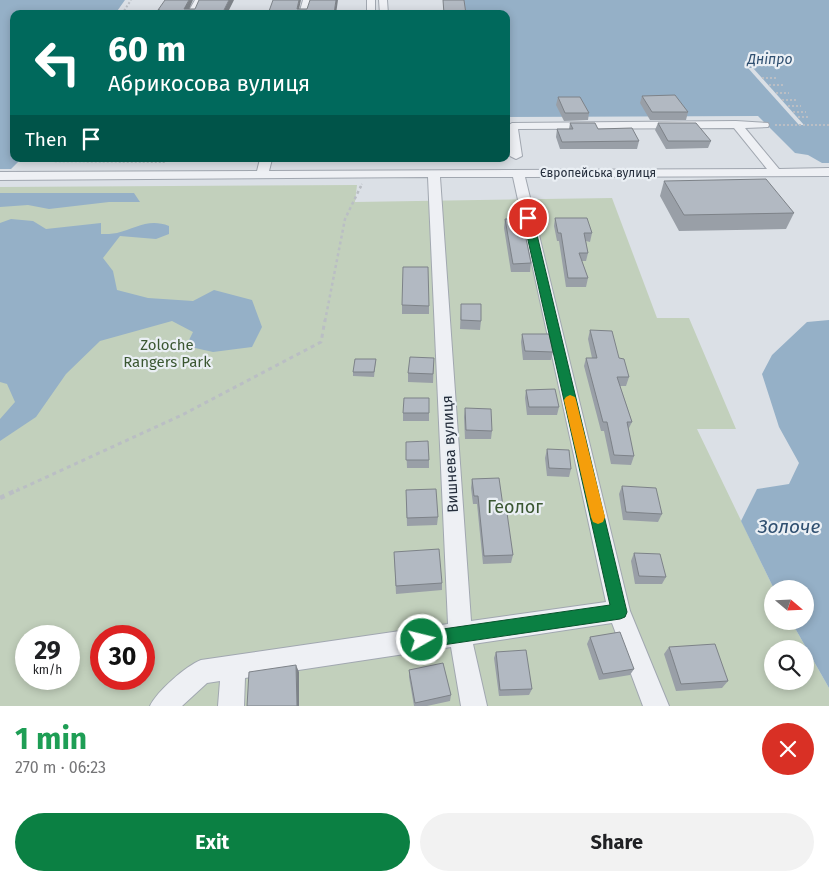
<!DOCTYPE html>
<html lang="en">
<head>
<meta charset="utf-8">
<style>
  body { margin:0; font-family:"Fira Sans",sans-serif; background:#f2f2f2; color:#202124; height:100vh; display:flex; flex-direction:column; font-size:19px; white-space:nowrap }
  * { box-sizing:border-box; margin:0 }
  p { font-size:16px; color:#757577 }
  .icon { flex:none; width:28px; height:28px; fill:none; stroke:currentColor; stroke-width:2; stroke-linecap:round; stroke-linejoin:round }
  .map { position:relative; height:706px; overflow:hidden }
  .side { display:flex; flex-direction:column; background:#fff; flex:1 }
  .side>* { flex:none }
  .banner { position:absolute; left:10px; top:10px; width:500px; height:152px; border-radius:10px; box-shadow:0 2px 8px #0003; background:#00695c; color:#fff; overflow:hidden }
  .needle { width:32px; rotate:109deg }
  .tools { position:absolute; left:764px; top:580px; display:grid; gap:10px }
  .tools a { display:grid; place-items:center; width:50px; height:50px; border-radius:50%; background:#fff; box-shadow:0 2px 8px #0003; font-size:25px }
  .speed { position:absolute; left:15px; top:625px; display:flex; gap:10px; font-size:25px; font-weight:700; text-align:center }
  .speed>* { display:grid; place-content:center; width:65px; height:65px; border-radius:50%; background:#fff; box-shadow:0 2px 8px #0003; line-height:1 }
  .speed small { font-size:12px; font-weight:400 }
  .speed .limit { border:8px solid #d22; background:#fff; color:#111 }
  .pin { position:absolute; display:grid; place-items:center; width:42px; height:42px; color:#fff; margin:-21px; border:2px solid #fff; border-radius:50%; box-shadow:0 1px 5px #0007 }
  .me { position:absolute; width:55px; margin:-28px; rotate:82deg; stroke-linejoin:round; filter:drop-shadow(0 0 4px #0008) }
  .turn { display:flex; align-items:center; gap:18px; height:105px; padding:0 15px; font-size:22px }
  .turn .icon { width:65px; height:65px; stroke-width:2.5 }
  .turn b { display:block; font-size:35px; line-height:42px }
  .then { display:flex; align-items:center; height:48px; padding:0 15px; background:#0003; gap:10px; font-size:19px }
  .round { display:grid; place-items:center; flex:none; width:52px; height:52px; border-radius:26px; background:#f2f2f2 }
  .summary { display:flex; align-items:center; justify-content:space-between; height:85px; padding:0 15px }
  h1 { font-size:30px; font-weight:700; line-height:38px; color:#1e9e55 }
  .cta { display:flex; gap:10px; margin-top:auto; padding:10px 15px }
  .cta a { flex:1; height:58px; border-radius:30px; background:#0b8043; color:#fff; font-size:20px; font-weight:700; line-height:58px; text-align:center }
  .cta a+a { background:#f2f2f2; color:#202124 }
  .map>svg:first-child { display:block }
</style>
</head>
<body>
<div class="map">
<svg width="829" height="706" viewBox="0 0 829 706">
  <rect width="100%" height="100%" fill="#dbe0e6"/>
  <path fill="#c2d0bc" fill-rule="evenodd" d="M357,185L355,202L612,198L657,318H689L736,429H697L774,589H772V621H791L829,688V706H0V187ZM26,636H69V679H26ZM101,636H144V679H101ZM772,649H805V681H772Z"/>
  <path fill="#95b0c7" d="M0,0H125L115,14H14V159H21L11,169H0Z
    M444,0H829V163H822L808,155L795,153L758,116L506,117V14H447Z
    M0,193H134L140,202H109L49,209L28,205L0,207Z
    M11,219L33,221L46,229L101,223V234C106,234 112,234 117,233C136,228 149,218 169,226V234L156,239L120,236L103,258L113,271L117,290L148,298L193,301L214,290L252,300L262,327L252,347L213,352L186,346L193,332L172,321L100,341L66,374L36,417L0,441V419L15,402L7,384L0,382V223Z
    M829,320V688L791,621H805V589H774L741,521L757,489L789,484L799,463L779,427L762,374L772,355L807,322Z"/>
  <path fill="#dbe0e6" d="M748,68H753L804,125H799Z"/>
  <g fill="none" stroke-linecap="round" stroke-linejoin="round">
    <g stroke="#a1a7b0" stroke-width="2">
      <path id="minor" d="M195,0H203L195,14H187Z
        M303,0H311L307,14H299Z
        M367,0H375V14H367Z
        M379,0H387L388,14H380Z
        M736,121L768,123L769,125L768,127L745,128L779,169L829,168V176L525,177L630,611L669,706H643L612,623L473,644L487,706H461L451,647L245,678L244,706H218L220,681L207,683L182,706H150C157,691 186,666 201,660L448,624L428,177L0,180V172L257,171L260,159H272L269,171L767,169L734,128L518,129L522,156L516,159L510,156L507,126L512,123ZM440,177H513L606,602L471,621Z"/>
    </g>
    <path stroke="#babec4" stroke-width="2" stroke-dasharray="2 2" stroke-linecap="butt" d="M122,14L131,0
      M762,78H776
      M769,85H783
      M776,93H789
      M782,100H796
      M788,106H801
      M793,112H806
      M798,117H808
      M775,125H829
      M31,159L39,161L165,162
      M326,161L338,159
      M360,188L362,184"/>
    <path stroke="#babec4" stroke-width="2.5" stroke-dasharray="3 3" stroke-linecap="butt" d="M325,321L345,219L361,186"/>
    <path stroke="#babec4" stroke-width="3" stroke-dasharray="4 4" stroke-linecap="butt" d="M16,491L182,415L321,342L325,320"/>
    <path stroke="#babec4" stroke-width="4.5" stroke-dasharray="5 5" stroke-linecap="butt" d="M0,498L19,489"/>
    <use href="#minor" fill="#eef0f4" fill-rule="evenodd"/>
  </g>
  <path fill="#999fa7" d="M642,96L688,112L686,120H650L640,103Z
    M558,97L589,113L588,120L564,121L556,105Z
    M570,123L598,129L639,141L637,149H560L556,137L557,129H569Z
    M658,123L711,141L708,148L666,149L655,130Z
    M664,181L794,213L786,229L679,231L660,196Z
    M555,218L592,233L590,242L586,241L588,253L586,261H582L588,278L586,287H566L559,241H557L554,226Z
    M505,219L531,263L530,272H511L504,228Z
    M461,304L481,321L480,330L460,329Z
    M402,305L429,306V314H402Z
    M590,330L619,358L629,377L626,386H620L632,422L628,430L634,456L631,465L611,464L604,431H601L584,366L586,358H592L588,339Z
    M522,334L553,352L551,360H523L521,342Z
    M434,358L433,383L408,382V373Z
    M376,359L374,377L353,376V372Z
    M526,390L559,407L557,415H527L525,398Z
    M429,398V421H403V413Z
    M465,408L492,431L491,439H465L464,417Z
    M406,442L429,460V468H407Z
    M547,449L571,469L569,477L547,476L545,458Z
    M472,479L504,513L513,555L511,563L483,564L477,504H473L471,488Z
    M622,486L662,514L658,522L623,520L619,494Z
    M406,490L438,517L437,525L407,526Z
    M394,552L442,583V590L396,594Z
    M634,553L666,577L662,584H635L631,561Z
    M590,637L634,669L630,675L599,680L587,644Z
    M669,647L728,681L722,688L676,691L664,654Z
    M496,652L532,689L529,695L499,696L494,658Z
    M409,670L451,695L450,701L427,706H414L409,677Z"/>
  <path fill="#7d8288" d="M189,0H193L187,14L184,9Z
    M229,0H234L227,14H222Z
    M299,0H301L298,14L297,9Z
    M336,0H338L336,14H334Z
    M296,665L299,672V706H297Z"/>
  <path fill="#b2b9c2" stroke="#7d8288" d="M165,0H189L184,9H195L199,0H229L222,14H158L160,10H158Z
    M273,0H299L297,9H307L310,0H336L334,14H268Z
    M443,0H464L466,14H444Z
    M675,95L688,112H652L642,96Z
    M558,97H580L589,113H565Z
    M570,123H595L598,129L632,128L639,141L562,142L557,129H573Z
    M658,123H696L711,141H668Z
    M766,179L794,213L684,215L664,181Z
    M555,218H587L592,233H584L588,253H579L588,278H568L561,233H558Z
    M505,219H522L531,263L513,264Z
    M403,267H428L429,306L402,305Z
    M461,304H481V321L461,320Z
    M590,330L612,331L619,358L624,359L629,377H617L632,422H627L634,456L614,455L607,422H603L586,358H597Z
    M522,334H549L553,352L525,351Z
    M410,357L434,358L433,374L408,373Z
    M355,359H376L374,372H353Z
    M555,389L559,407H529L526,390Z
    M404,398H429V413H403Z
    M465,408L491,409L492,431L466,430Z
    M428,441L429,460H406V442Z
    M547,449L569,450L571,469L549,468Z
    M499,478L504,513H507L513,555L484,556L478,496H474L472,479Z
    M622,486L656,488L662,514L626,512Z
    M436,489L438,517L407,518L406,490Z
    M439,549L442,583L396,586L394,552Z
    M634,553L660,554L666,577L639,576Z
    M620,632L634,669L603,674L590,637Z
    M715,644L728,681L681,684L669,647Z
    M526,650L532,689L500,690L496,652Z
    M443,663L451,695L415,703L409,670Z
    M296,665L297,706H247L249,672Z"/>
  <path fill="#0b8043" stroke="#07532c" d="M528,215L533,218L627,612L625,617L620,619L422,648L417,646L414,640L417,634L422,632L610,605L523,218Z"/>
  <path fill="#f59e0b" d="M570,395L575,397L576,400L605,517L603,522L598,524L593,522L591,517L564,400L566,397Z"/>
  <g text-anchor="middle" stroke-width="4.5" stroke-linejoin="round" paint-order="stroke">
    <g font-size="12" fill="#252e3c" stroke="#eaeff4">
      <text x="598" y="177">Європейська вулиця</text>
    </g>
    <g font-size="14" font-style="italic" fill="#2f4f70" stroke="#eaeff4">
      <text x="770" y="64">Дніпро</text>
    </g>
    <g font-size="15" fill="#3b5732" stroke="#eaeff4">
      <text x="167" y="350">Zoloche<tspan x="167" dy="17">Rangers Park</tspan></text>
    </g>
    <g font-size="15" fill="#252e3c" stroke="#eaeff4">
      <text transform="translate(450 454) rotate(-93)" y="5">Вишнева вулиця</text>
    </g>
    <g font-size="18" fill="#3b5732" stroke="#eaeff4">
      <text x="515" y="513">Геолог</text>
    </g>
    <g font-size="19" font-style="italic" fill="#2f4f70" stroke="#eaeff4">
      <text x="789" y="533">Золоче</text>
    </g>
  </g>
</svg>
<div class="tools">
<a><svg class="needle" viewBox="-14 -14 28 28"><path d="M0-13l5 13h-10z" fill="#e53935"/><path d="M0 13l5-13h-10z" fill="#757577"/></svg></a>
<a><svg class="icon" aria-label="search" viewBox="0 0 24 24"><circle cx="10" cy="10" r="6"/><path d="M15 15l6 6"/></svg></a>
</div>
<div class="speed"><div>29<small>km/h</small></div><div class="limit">30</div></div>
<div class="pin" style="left:528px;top:218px;background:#d93025"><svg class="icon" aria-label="arrive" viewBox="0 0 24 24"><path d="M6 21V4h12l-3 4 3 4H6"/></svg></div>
<svg class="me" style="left:422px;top:640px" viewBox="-20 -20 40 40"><circle r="17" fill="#0b8043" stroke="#fff" stroke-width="3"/><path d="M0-11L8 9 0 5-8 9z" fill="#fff"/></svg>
<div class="banner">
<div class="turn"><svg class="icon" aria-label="left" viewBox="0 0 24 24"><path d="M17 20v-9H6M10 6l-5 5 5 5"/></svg><div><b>60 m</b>Абрикосова вулиця</div></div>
<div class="then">Then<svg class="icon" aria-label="arrive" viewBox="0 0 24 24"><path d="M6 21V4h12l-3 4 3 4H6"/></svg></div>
</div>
</div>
<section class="side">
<div class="summary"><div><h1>1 min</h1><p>270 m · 06:23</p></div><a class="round" style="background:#d93025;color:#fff"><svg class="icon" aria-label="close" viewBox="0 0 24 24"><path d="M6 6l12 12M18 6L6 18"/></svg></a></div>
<div class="cta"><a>Exit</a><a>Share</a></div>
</section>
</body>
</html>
